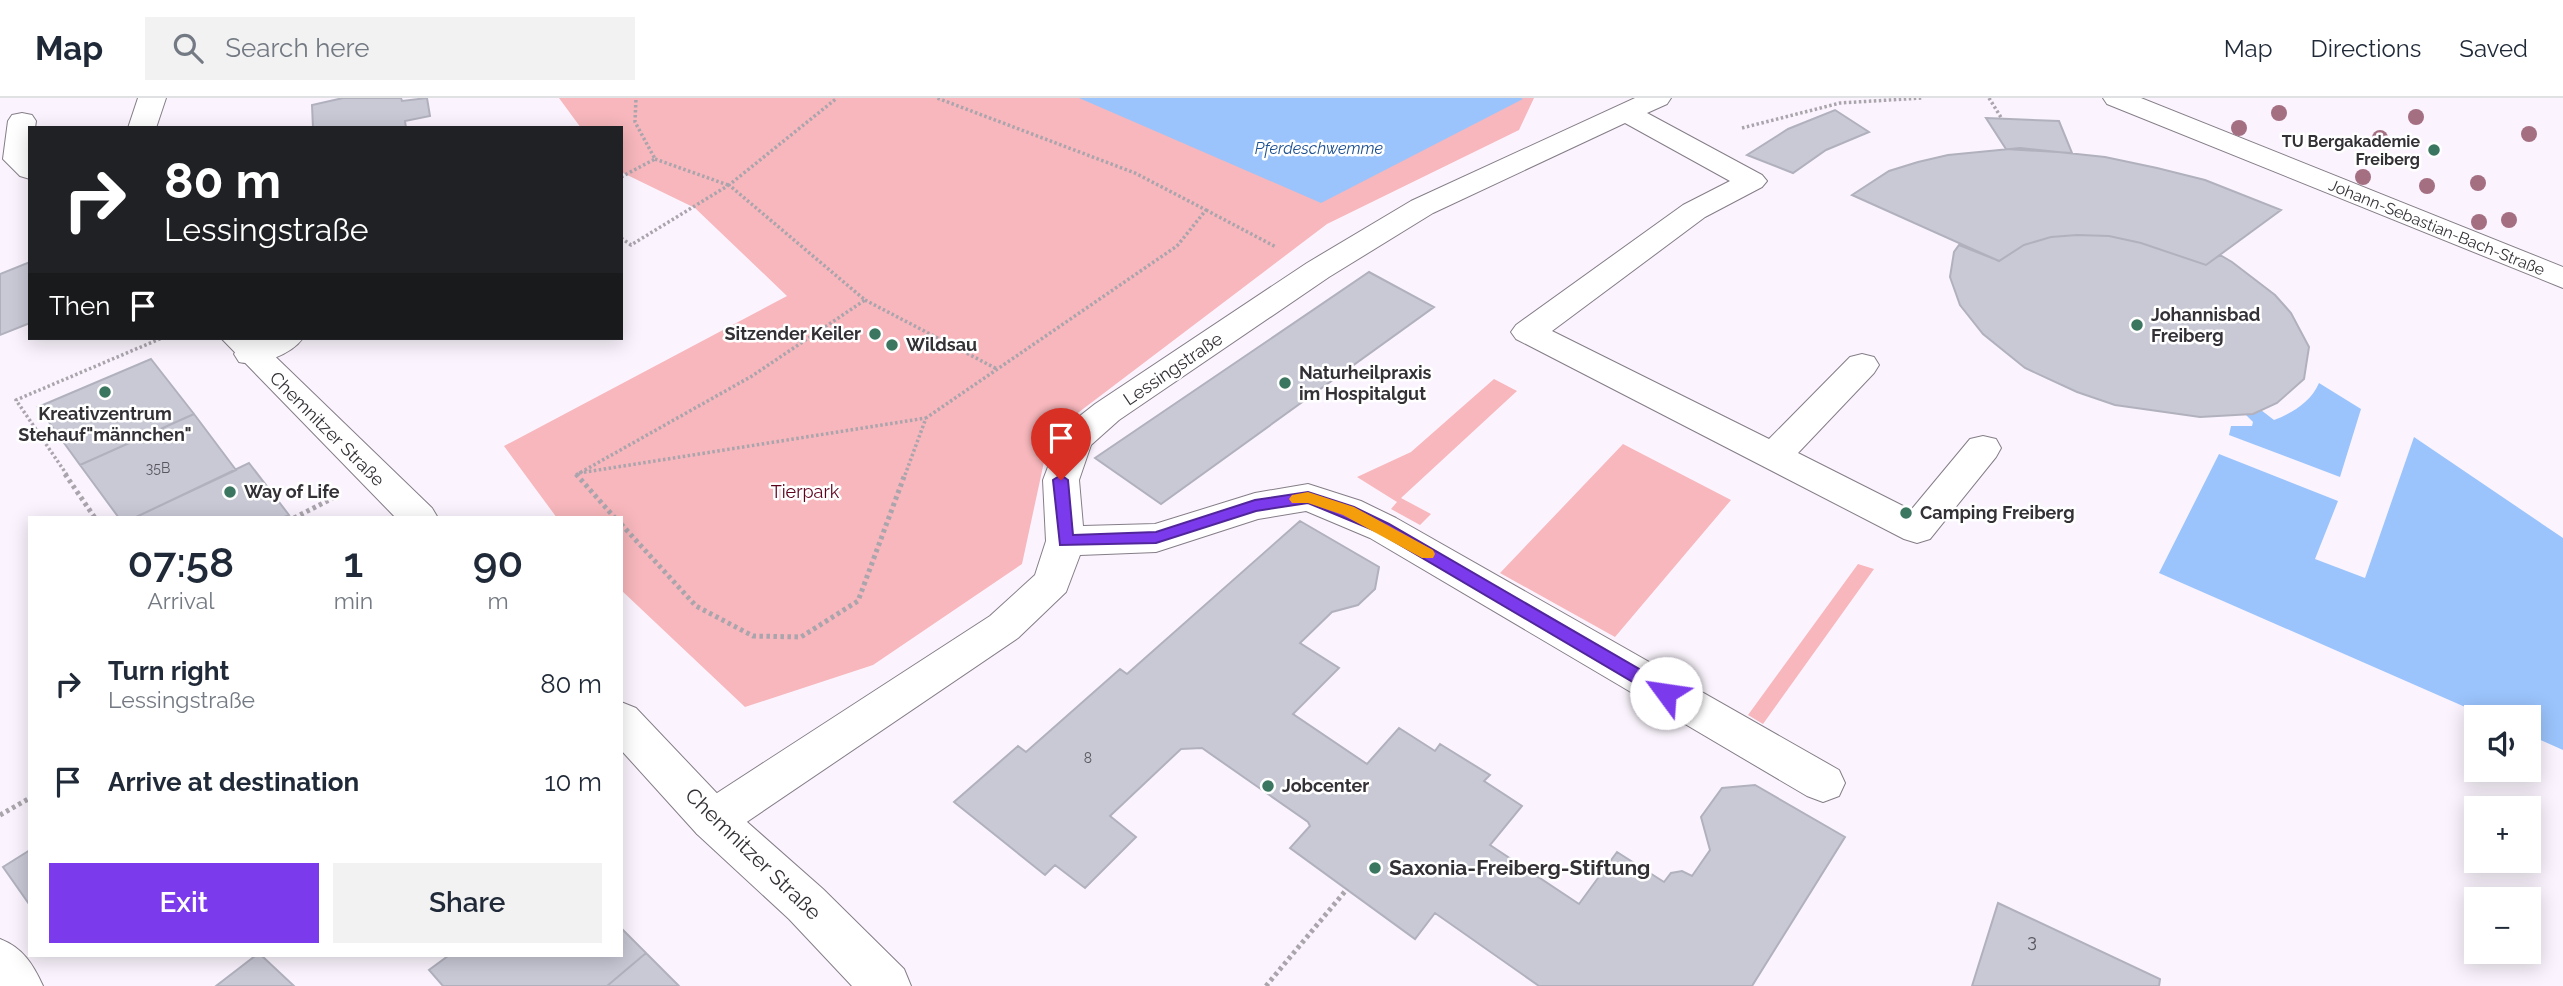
<!DOCTYPE html>
<html lang="en">
<head>
<meta charset="utf-8">
<style>
  body { margin:0; font-family:Raleway,sans-serif; background:#f2f2f3; color:#1f2937; height:100vh; display:flex; flex-direction:column; font-size:26px; white-space:nowrap }
  * { box-sizing:border-box; margin:0 }
  p { font-size:23px; color:#747a83 }
  .icon { flex:none; width:38px; height:38px; fill:none; stroke:currentColor; stroke-width:2; stroke-linecap:round; stroke-linejoin:round }
  .map { position:relative; flex:1; overflow:hidden }
  .details { position:absolute; left:28px; top:418px; width:595px; height:441px; display:flex; flex-direction:column; background:#fff; border-radius:0px; box-shadow:0 4px 18px #0003 }
  .details>* { flex:none }
  .guide { position:absolute; left:28px; top:28px; width:595px; height:214px; border-radius:0px; box-shadow:0 4px 18px #0003; background:#202124; color:#fff; overflow:hidden }
  .tools { position:absolute; left:2464px; top:607px; display:grid; gap:14px }
  .tools a { display:grid; place-items:center; width:77px; height:77px; border-radius:0px; background:#fff; box-shadow:0 4px 18px #0003; font-size:35px }
  .pin { position:absolute; display:grid; place-items:center; width:60px; height:60px; color:#fff; margin:-72px -30px; border-radius:50% 50% 50% 0; rotate:-45deg; box-shadow:0 0 7px #0007 }
  .pin .icon { rotate:45deg }
  .me { position:absolute; width:77px; margin:-38px; rotate:301deg; stroke-linejoin:round; filter:drop-shadow(0 0 5px #0008) }
  .turn { display:flex; align-items:center; gap:24px; height:147px; padding:0 21px; font-size:32px }
  .turn .icon { width:91px; height:91px; stroke-width:2.5 }
  .turn b { display:block; font-size:49px; line-height:60px }
  .then { display:flex; align-items:center; height:66px; padding:0 21px; background:#0003; gap:14px; font-size:26px }
  .eta { display:flex; justify-content:space-evenly; align-items:center; height:119px; text-align:center }
  .eta b { font-size:42px; font-weight:600; line-height:49px }
  .action { display:flex; gap:14px; margin-top:auto; padding:14px 21px }
  .action a { flex:1; height:80px; border-radius:0px; background:#7c3aed; color:#fff; font-size:28px; font-weight:600; line-height:80px; text-align:center }
  .action a+a { background:#f2f2f3; color:#1f2937 }
  ul { padding:0; list-style:none }
  li { display:flex; align-items:center; gap:21px; height:98px; padding:0 21px }
  li div { flex:1 }
  li b { display:block; font-size:26px }
  li em { font-style:normal }
  header { display:flex; align-items:center; gap:42px; box-sizing:border-box; height:98px; padding:0 35px; background:#fff; border-bottom:2px solid #e0e1e3 }
  header strong { font-size:33px }
  nav { display:flex; gap:38px; margin-inline-start:auto; font-size:24px }
  .search { width:490px; height:63px; background:#f2f2f3; display:flex; align-items:center; gap:18px; box-sizing:border-box; padding:0 24px; border-radius:0px; color:#747a83; font-size:26px }
  .map>svg:first-child { display:block }
</style>
</head>
<body>
<header>
<strong>Map</strong>
<div class="search"><svg class="icon" aria-label="search" viewBox="0 0 24 24"><circle cx="10" cy="10" r="6"/><path d="M15 15l6 6"/></svg>Search here</div>
<nav><a>Map</a><a>Directions</a><a>Saved</a></nav>
</header>
<div class="map">
<svg width="2563" height="888" viewBox="0 0 2563 888">
  <rect width="100%" height="100%" fill="#fbf4fe"/>
  <path fill="#f7b7bc" d="M559,0H1534L1519,32L1327,126L1050,336L1022,466L873,567L745,609L621,492V420H557L504,348L787,198L695,110L621,74V30H581Z
    M1494,281L1517,293L1401,400L1431,416L1420,427L1391,411L1397,404L1357,379L1411,354Z
    M1623,346L1731,402L1615,539L1500,475Z
    M1858,466L1874,471L1763,626L1748,617Z"/>
  <path fill="#9bc4fc" d="M1079,0H1521L1523,1L1321,105Z
    M2319,285L2361,311L2340,379L2229,337L2231,328H2252L2253,324L2245,316L2261,312L2274,322C2292,315 2311,304 2319,285Z
    M2414,339L2563,440V652L2529,637V620L2488,619L2159,475L2219,356L2338,403L2315,461L2365,480Z"/>
  <path fill="#c9c9d6" stroke="#b1b1be" stroke-width="2" d="M343,0H401L402,3L427,0L430,18L405,23L406,30H313L312,7Z
    M1835,12L1869,34L1826,52L1793,75L1747,57L1788,31Z
    M1986,20L2059,23L2072,55L2006,51Z
    M2020,50L2105,59L2157,70L2205,82L2281,112L2206,167L2141,145L2109,138L2077,137L2051,139L2024,147L1999,163L1852,97L1889,73L1918,64L1948,57Z
    M2077,137L2109,138L2141,145L2206,167L2220,157L2232,164L2275,197L2291,215L2309,249L2304,281L2277,305L2253,316L2200,319L2115,307L2077,294L2025,270L1983,236L1960,207L1950,179L1954,154L1959,147L1999,163L2024,147L2051,139Z
    M30,164V225L0,237V176Z
    M1369,174L1434,209L1161,406L1095,360Z
    M151,261L194,316L80,367L38,309Z
    M194,316L236,372L134,420H119L80,367Z
    M249,365L289,417L282,420H134Z
    M1300,423L1379,469L1375,491L1358,507L1332,514L1300,545L1339,570L1293,616L1367,666L1399,630L1435,653L1440,646L1490,677L1484,683L1522,708L1490,747L1579,806L1617,754L1664,784L1671,775L1682,773L1692,778L1710,752L1701,719L1722,690L1755,687L1845,739L1752,888H1539L1435,815L1415,841L1290,750L1310,728L1308,724L1202,650L1181,651L1110,718L1136,739L1085,790L1055,767L1045,777L954,704L1018,648L1026,654L1120,571L1127,576Z
    M30,752V805L29,806L3,769Z
    M1998,805L2160,881L2159,888H1972Z
    M621,830L646,855L607,888H443L429,872L448,858H621Z
    M646,855L679,888H607Z
    M255,858H262L294,888H216Z"/>
  <g fill="none" stroke-linecap="round" stroke-linejoin="round">
    <g stroke="#857d88" stroke-width="2">
      <path id="minor" d="M1635,0H1671L1667,6L1647,15L1762,77L1767,83L1762,89L1705,119L1552,233L1769,341L1850,259L1862,256L1874,259L1879,267L1874,275L1798,355L1911,412L1970,341L1983,338L1996,341L2001,350L1996,359L1930,441L1917,445L1904,441L1516,241L1511,234L1516,227L1683,107L1730,83L1625,25L1433,115L1329,179L1119,322L1091,347L1079,382L1083,428L1155,426L1255,395L1308,386L1361,403L1396,420L1839,672L1845,685L1839,698L1823,704L1807,698L1370,440L1306,413L1258,421L1156,454L1080,457L1066,494L1018,540L729,736L713,742L697,736L690,722L697,708L990,518L1035,477L1046,443L1043,382L1062,332L1095,306L1307,165L1411,103Z
        M2103,0H2141L2563,169V190L2107,6Z
        M22,15L32,17L36,23L35,30H30V81L20,78L3,61L8,23L12,17Z
        M258,240H303C291,257 258,269 239,264L234,256L239,248Z
        M0,841C23,850 33,866 43,888H0Z"/>
    </g>
    <g stroke="#857d88" stroke-width="2">
      <path id="major" d="M138,0H166L156,30H128Z
        M221,240H256L432,410L438,420H396Z
        M621,604L636,610L729,708L823,791L904,871L911,888H852L789,821L697,736L621,652Z"/>
    </g>
    <path stroke="#aaa5ad" stroke-width="3.5" stroke-dasharray="2.5 2.5" stroke-linecap="butt" d="M1989,0L2002,21
      M1742,30L1840,5L1922,0
      M655,61L728,87
      M621,79L655,61L635,24L636,0
      M1206,112L1276,149
      M621,140L631,147L729,87
      M865,202L997,271
      M579,375L926,320
      M67,377L16,302L162,240
      M576,377L752,278L865,202L729,87L837,0
      M905,377L926,320L1177,148L1206,112L1135,75L937,0"/>
    <path stroke="#aaa5ad" stroke-width="5" stroke-dasharray="3.5 3.5" stroke-linecap="butt" d="M65,376L95,420
      M576,376L615,420
      M294,420L333,400
      M621,426L696,508L753,538L801,539L858,503L905,376
      M0,717L30,700
      M1266,888L1347,791"/>
    <use href="#minor" fill="#fff" fill-rule="evenodd"/>
    <use href="#major" fill="#fff" fill-rule="evenodd"/>
  </g>
  <g fill="#a56f82">
    <circle cx="2279" cy="15" r="8"/>
    <circle cx="2416" cy="19" r="8"/>
    <circle cx="2239" cy="30" r="8"/>
    <circle cx="2529" cy="36" r="8"/>
    <circle cx="2380" cy="40" r="8"/>
    <circle cx="2363" cy="79" r="8"/>
    <circle cx="2478" cy="85" r="8"/>
    <circle cx="2427" cy="88" r="8"/>
    <circle cx="2509" cy="122" r="8"/>
    <circle cx="2479" cy="124" r="8"/>
  </g>
  <path fill="#7c3aed" stroke="#51269a" stroke-width="2" d="M1061,377L1068,382L1073,437L1156,434L1255,402L1308,394L1354,409L1389,426L1672,590L1675,595L1666,602L1660,600L1378,434L1308,405L1256,413L1156,445L1060,447L1053,382Z"/>
  <path fill="#f59e0b" d="M1308,394L1354,409L1433,452L1435,456L1433,460H1422L1343,417L1308,405H1292L1289,401L1292,397Z"/>
  <g fill="#3a7660" stroke="#fff" stroke-width="2.5">
    <circle cx="2434" cy="52" r="7"/>
    <circle cx="2137" cy="227" r="7"/>
    <circle cx="875" cy="236" r="7"/>
    <circle cx="892" cy="247" r="7"/>
    <circle cx="1285" cy="285" r="7"/>
    <circle cx="105" cy="294" r="7"/>
    <circle cx="230" cy="394" r="7"/>
    <circle cx="1906" cy="415" r="7"/>
    <circle cx="1268" cy="688" r="7"/>
    <circle cx="1375" cy="770" r="7"/>
  </g>
  <g text-anchor="middle" stroke-width="5" stroke-linejoin="round" paint-order="stroke">
    <g font-size="14" fill="#59575e">
      <text x="158" y="375">35B</text>
      <text x="1088" y="665">8</text>
    </g>
    <g font-size="16" font-weight="bold" fill="#343136" stroke="#fff" text-anchor="end">
      <text x="2420" y="49">TU Bergakademie<tspan x="2420" dy="18">Freiberg</tspan></text>
    </g>
    <g font-size="16" font-style="italic" fill="#1d5091" stroke="#fff">
      <text x="1319" y="56">Pferdeschwemme</text>
    </g>
    <g font-size="16" fill="#343136" stroke="#fff">
      <text transform="translate(2437 129) rotate(22)" y="6">Johann-Sebastian-Bach-Straße</text>
    </g>
    <g font-size="18" font-weight="bold" fill="#343136" stroke="#fff" text-anchor="start">
      <text x="2151" y="223">Johannisbad<tspan x="2151" dy="21">Freiberg</tspan></text>
      <text x="861" y="242" text-anchor="end">Sitzender Keiler</text>
      <text x="906" y="253">Wildsau</text>
      <text x="1299" y="281">Naturheilpraxis<tspan x="1299" dy="21">im Hospitalgut</tspan></text>
      <text x="105" y="322" text-anchor="middle">Kreativzentrum<tspan x="105" dy="21">Stehauf"männchen"</tspan></text>
      <text x="244" y="400">Way of Life</text>
      <text x="1920" y="421">Camping Freiberg</text>
      <text x="1282" y="694">Jobcenter</text>
    </g>
    <g font-size="18" fill="#343136" stroke="#fff">
      <text transform="translate(1173 271) rotate(-34)" y="6">Lessingstraße</text>
      <text transform="translate(327 331) rotate(45)" y="6">Chemnitzer Straße</text>
    </g>
    <g font-size="18" fill="#5e021c" stroke="#fff">
      <text x="805" y="400">Tierpark</text>
    </g>
    <g font-size="18" fill="#59575e">
      <text x="2032" y="849">3</text>
    </g>
    <g font-size="21" fill="#343136" stroke="#fff">
      <text transform="translate(753 756) rotate(44)" y="7">Chemnitzer Straße</text>
    </g>
    <g font-size="21" font-weight="bold" fill="#343136" stroke="#fff" text-anchor="start">
      <text x="1389" y="777">Saxonia-Freiberg-Stiftung</text>
    </g>
  </g>
</svg>
<div class="tools">
<a><svg class="icon" aria-label="sound" viewBox="0 0 24 24"><path d="M4 9h4l5-4v14l-5-4H4zM17 9q2 3 0 6"/></svg></a>
<a>+</a>
<a>−</a>
</div>
<div class="pin" style="left:1061px;top:382px;background:#d93025"><svg class="icon" aria-label="arrive" viewBox="0 0 24 24"><path d="M6 21V4h12l-3 4 3 4H6"/></svg></div>
<svg class="me" style="left:1666px;top:595px" viewBox="-20 -20 40 40"><circle r="19" fill="#fff"/><path d="M0-13L10 11 0 6-10 11z" fill="#7c3aed"/></svg>
<div class="guide">
<div class="turn"><svg class="icon" aria-label="right" viewBox="0 0 24 24"><path d="M7 20v-9h11M14 6l5 5-5 5"/></svg><div><b>80 m</b>Lessingstraße</div></div>
<div class="then">Then<svg class="icon" aria-label="arrive" viewBox="0 0 24 24"><path d="M6 21V4h12l-3 4 3 4H6"/></svg></div>
</div>
<section class="details">
<div class="eta">
<div><b>07:58</b><p>Arrival</p></div>
<div><b>1</b><p>min</p></div>
<div><b>90</b><p>m</p></div>
</div>
<ul>
<li><svg class="icon" aria-label="right" viewBox="0 0 24 24"><path d="M7 20v-9h11M14 6l5 5-5 5"/></svg><div><b>Turn right</b><p>Lessingstraße</p></div><em>80 m</em></li>
<li><svg class="icon" aria-label="arrive" viewBox="0 0 24 24"><path d="M6 21V4h12l-3 4 3 4H6"/></svg><div><b>Arrive at destination</b></div><em>10 m</em></li>
</ul>
<div class="action"><a>Exit</a><a>Share</a></div>
</section>
</div>
</body>
</html>
